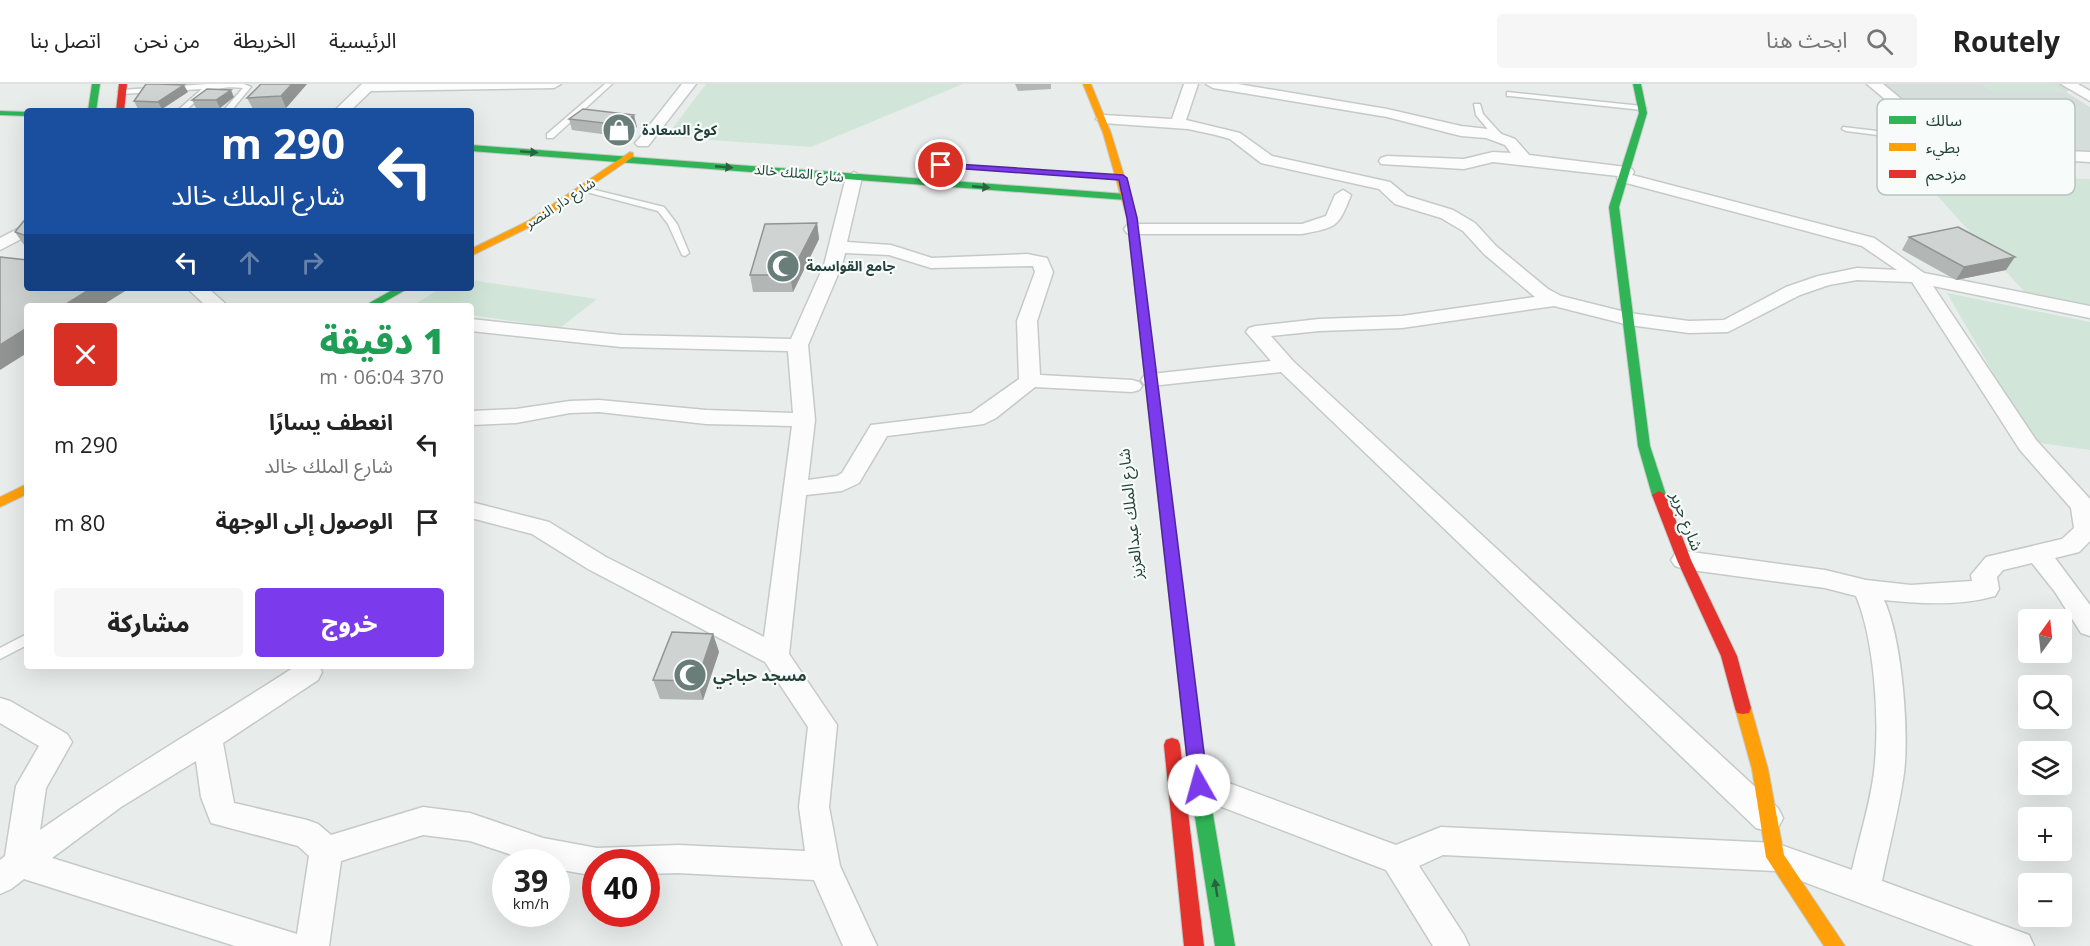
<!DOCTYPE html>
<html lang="ar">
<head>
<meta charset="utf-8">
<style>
  body { margin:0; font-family:"Open Sans","Noto Sans Arabic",sans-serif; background:#f6f6f6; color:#222; direction:rtl; height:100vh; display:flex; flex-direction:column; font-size:22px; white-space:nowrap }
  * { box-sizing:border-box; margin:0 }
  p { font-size:20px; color:#767676 }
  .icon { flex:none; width:33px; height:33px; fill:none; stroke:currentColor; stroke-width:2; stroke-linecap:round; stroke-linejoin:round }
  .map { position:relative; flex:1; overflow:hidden; direction:ltr }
  .drawer { position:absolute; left:24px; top:219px; width:450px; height:366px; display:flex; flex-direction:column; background:#fff; border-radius:6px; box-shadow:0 6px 24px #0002; direction:rtl }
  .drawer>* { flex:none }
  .hud { position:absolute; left:24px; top:24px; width:450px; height:183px; border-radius:6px; box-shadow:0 6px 24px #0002; direction:rtl; background:#1a4fa0; color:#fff; overflow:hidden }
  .needle { width:39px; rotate:15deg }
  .fabs { position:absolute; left:2018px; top:525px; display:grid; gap:12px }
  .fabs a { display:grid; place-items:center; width:54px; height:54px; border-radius:6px; background:#fff; box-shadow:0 6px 24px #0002; font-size:30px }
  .speed { position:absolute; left:492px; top:765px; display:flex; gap:12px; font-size:30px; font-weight:700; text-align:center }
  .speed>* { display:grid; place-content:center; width:78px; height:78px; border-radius:50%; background:#fff; box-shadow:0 6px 24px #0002; line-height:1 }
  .speed small { font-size:15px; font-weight:400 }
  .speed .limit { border:9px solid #d22; background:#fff; color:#111 }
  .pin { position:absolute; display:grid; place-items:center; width:51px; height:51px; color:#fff; margin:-26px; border:3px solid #fff; border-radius:50%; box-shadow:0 2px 6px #0007 }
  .me { position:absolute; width:66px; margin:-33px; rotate:353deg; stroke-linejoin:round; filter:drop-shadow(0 0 4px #0008) }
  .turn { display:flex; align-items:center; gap:21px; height:126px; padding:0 30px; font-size:27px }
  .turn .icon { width:78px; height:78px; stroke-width:2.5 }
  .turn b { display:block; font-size:42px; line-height:51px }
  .lanes { display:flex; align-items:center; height:57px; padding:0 30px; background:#0003; justify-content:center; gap:30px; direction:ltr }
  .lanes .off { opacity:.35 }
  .round { display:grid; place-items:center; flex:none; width:63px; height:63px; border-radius:6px; background:#f6f6f6 }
  .head { display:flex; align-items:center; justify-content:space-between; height:102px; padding:0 30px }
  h1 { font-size:36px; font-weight:800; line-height:45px; color:#1e9e55 }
  .button { display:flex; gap:12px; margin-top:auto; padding:12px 30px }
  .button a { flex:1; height:69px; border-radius:6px; background:#7c3aed; color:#fff; font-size:24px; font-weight:800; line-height:69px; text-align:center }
  .button a+a { background:#f6f6f6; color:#222 }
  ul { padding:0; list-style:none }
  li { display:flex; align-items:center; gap:18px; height:78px; padding:0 30px }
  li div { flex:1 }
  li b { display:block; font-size:22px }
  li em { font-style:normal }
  header { display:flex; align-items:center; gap:36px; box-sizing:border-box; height:84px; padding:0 30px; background:#fff; border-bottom:2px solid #e0e0e0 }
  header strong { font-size:28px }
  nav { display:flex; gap:33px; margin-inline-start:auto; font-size:21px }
  .search { width:420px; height:54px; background:#f6f6f6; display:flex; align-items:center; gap:15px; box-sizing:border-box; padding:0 21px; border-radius:6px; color:#767676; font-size:22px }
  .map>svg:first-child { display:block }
</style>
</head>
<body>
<header>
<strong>Routely</strong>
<div class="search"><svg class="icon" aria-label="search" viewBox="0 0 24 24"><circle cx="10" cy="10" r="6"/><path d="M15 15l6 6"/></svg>ابحث هنا</div>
<nav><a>الرئيسية</a><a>الخريطة</a><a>من نحن</a><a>اتصل بنا</a></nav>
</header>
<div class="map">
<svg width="2090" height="862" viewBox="0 0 2090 862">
  <rect width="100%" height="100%" fill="#e8edeb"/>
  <path fill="#d6dedb" d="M1884,0H2064L2071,5L2066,8L2090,23V71L1960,65Z"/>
  <path fill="#d1e6d8" d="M706,0H963L811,63L666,53Z
    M1981,0H2053L2066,8H1993Z
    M2031,93L2090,95V226L2031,215L1931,105L1997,110Z
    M471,196L597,215L560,244L471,231V222H413L440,204H471Z
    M1947,209L2090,238V366L2033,358Z"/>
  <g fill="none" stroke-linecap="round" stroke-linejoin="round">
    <g stroke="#c5cac8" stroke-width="3">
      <path id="lane" d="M207,0H244L251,3L231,27H223L243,4C215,0 203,11 185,27H177L202,5L122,10L118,8L122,6Z
        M605,0H612L553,54H547V50Z
        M1507,8L1642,22L1646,24L1642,26L1510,12H1507Z
        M1474,20H1480L1483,30L1502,51V55H1496L1476,31Z
        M1843,43L1919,52L1957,66L1950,68L1918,56L1846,47L1842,45Z
        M579,102L664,123L677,140L689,169L685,172L682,171L668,140L658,127L579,106Z
        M27,550V561L0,575V564Z"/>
    </g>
    <g stroke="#c5cac8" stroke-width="3">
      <path id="street" d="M362,0H561L554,4L371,7L350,27H334Z
        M682,0H696L648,62H638L635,59L638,56Z
        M1184,0H1198L1186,36L1240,49L1272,72L1390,98L1407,112L1453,126L1475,139L1496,162L1548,205L1561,212L1629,229L1689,237L1724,236L1786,203L1818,192L1857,184L1897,186L1862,162L1619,97L1617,94L1618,92L1493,78L1464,85L1381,80L1379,77L1381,74L1387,72L1464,75L1493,68L1511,69L1505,61L1486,54L1461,52L1387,33L1213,4L1206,0H1238L1387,25L1461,42L1488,45L1515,55L1529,71L1626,83L1632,85L1634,88L1632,91L1874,154L1924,189L2090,222V234L1933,202L2036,356L2090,415V457L2079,468L2055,474L2090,521V552L2081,549L2055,508L2032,479L2003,486L1997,493L1999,505L1995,512C1960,522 1920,520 1884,516C1902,555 1909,646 1904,689C1899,725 1889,762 1882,797L2029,851L2034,862H1974L1775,787L1443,771L1419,782L1464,851L1469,862H1433L1386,786L1188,710L1184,701L1188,692L1199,688L1396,761L1441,743L1775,759L1852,786C1859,754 1870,721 1874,688C1880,639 1875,557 1856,512L1825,504L1684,485L1675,482L1671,476L1675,470L1684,467L1825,486L1866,496L1911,501L1972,497L1971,491L1986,473L2062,455L2074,444L2071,424L2020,366L1912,198L1857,196L1829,201L1800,211L1728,248L1689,249L1629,241L1554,222L1402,244L1319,247L1271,252L1293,277L1778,724L1783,734L1778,744L1767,747L1756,744L1281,288L1151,302L1144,300L1141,296L1144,292L1151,290L1271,277L1246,248L1249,244L1256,242L1319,235L1402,232L1535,213L1484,170L1463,147L1441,134L1395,120L1379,105L1261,79L1230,55L1216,51L1188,45L1103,39L1096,35L1103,31L1172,35Z
        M1867,0H1883L1959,63L2090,68V78L1950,70Z
        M2061,0H2078L2090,7V17Z
        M854,88L862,93L847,158L891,161L932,174L1027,170L1047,174L1053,188L1037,237L1040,291L1132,296L1139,298L1142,302L1139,306L1132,308L1035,303L996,334L984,340L887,352L859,399L842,407L806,411L789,570L837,641L829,723L840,782L877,862H843L814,796L678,789L646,790V778H596V792L556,785V778H533L470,757L423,751L341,777L329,862H235L24,795L11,805L0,810V776L5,772L16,702L39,662L0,639V614L10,617L67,650L72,658L46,704L40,746C123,688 211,637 296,582H319L322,588L318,596L223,659L234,719L307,736L318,740L331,751L423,723L470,729L543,754L597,764L678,761L805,767L799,723L808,643L765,578L588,485L532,450L471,434V418L549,438L606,473L764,553L792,342L706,340L599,328L570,329L516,339L471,341V327L516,325L570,317L599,316L706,326L793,329L788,267L621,263L471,247V235L621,251L791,255L824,181L846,93ZM845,169L889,171L931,184L1033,182L1035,188L1017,237L1019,295L971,329L871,341L842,389L837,392L808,396L815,336L808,261L842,181ZM196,677L201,713L211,739L298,762L309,772L297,850L52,774L121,723Z
        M1343,106L1351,111C1338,144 1337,143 1302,150H1133L1127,149L1124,145L1127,141L1133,140H1302L1326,132L1335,111Z
        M27,140V152L0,166V154Z
        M187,204H208L228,222H206Z"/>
    </g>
    <g stroke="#c3cbc8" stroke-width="2">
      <path id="fast" d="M92,0H100L96,27H88Z
        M1633,0H1641L1647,29L1619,123L1650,362L1666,411L1659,415L1652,411L1638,362L1609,123L1639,29Z
        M0,27L27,28V32L0,31Z
        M471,61L1126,110L1131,113L1126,116L471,67Z
        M396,204H409L377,222H364Z
        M1150,283L1156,286L1208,701L1235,862H1215L1190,701L1144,286Z"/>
    </g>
    <g stroke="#c3cbc8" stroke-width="2">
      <path id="slow" d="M1083,0H1091L1111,49L1137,134L1156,286L1150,289L1144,286L1127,134L1103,49Z
        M630,68L633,69V73L534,141L471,172V165L528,137Z
        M27,400V410L0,423V413Z
        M1743,618L1749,619L1751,624L1768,685L1784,771L1845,862H1824L1766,773L1752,685L1735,624L1737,619Z"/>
    </g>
    <g stroke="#c3cbc8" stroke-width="2">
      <path id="jam" d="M119,0H127L124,27H116Z
        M1659,407L1666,411L1691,476L1737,572L1751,624L1749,629L1743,630L1737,629L1735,624L1721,572L1677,476L1652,411Z
        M1172,654L1178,656L1180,661L1204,862H1184L1164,661L1166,656Z"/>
    </g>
    <use href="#lane" fill="#fcfcfc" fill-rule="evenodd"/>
    <use href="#street" fill="#fcfcfc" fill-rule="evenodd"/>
    <use href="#fast" fill="#30b455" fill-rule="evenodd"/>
    <use href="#slow" fill="#ff9f0a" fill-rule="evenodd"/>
    <use href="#jam" fill="#e5322d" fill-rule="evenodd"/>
  </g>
  <path fill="#b2b6b5" d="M307,0L286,24L253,25L247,14Z
    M1015,0H1051V5L1018,7Z
    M188,8L162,25H138L134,17Z
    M234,13L220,24H196L192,16Z
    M569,35L637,43L624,53L572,46Z
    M27,133V165L26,164L15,148Z
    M817,139L819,155L793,208H753L750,191Z
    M1909,153L2006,186L1956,196L1902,166Z
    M713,550L719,568L703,616L660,615L653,596Z"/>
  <path fill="#919493" d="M292,0H307L286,24L281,12Z
    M184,1L188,8L162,25L158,18Z
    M231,6L234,13L220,24L216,16Z
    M634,31L637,43L624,53L621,41Z
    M817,139L819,155L793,208L790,191Z
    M2015,173L2006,186L1956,196L1964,183Z
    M92,204H130L101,222H63Z
    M27,244V269L0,286V261Z
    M713,550L719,568L703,616L697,597Z"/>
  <path fill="#cfd4d2" stroke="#919493" stroke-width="1.5" d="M146,0H159L184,1L158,18L134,17Z
    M261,0H292L281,12L247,14Z
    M207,5L231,6L216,16H192Z
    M583,25L634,31L621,41L569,35Z
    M27,133V152L15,148Z
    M817,139L790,191H750L765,140Z
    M1958,143L2015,173L1964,183L1909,153Z
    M0,173L27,176V204H92L63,222H27V244L0,261Z
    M672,548L713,550L697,597L653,596Z"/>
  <defs><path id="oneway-solid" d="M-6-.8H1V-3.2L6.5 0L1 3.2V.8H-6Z" transform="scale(1.5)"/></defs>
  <g fill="#286442">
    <use href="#oneway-solid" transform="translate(529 68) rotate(4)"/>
    <use href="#oneway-solid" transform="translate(724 83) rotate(5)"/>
    <use href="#oneway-solid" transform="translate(981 103) rotate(5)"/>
    <use href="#oneway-solid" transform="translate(1216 804) rotate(-99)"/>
  </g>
  <path fill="#7c3aed" stroke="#51269a" stroke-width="1.5" d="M941,79L1123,91L1127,94L1137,134L1208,701L1205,707L1199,709L1193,707L1190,701L1127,134L1119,96L938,83L936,81Z"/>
  <defs>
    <g id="shop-disc" transform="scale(1.725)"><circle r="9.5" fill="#697e78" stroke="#f7fbf9"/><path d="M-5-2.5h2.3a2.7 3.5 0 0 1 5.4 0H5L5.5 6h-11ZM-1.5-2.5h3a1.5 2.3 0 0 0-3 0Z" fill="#fff"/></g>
    <g id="mosque-disc" transform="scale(1.725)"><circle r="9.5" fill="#697e78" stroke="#f7fbf9"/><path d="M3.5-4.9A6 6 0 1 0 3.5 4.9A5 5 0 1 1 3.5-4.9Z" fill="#fff"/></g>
  </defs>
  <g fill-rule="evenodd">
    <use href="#shop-disc" x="619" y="46"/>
    <use href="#mosque-disc" x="783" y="182"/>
    <use href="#mosque-disc" x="690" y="591"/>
  </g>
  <g text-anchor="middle" stroke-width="4.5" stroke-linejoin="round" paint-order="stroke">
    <g font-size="14" font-weight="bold" fill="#24423a" stroke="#f7fbf9" text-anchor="start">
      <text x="642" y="51">كوخ السعادة</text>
      <text x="806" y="187">جامع القواسمة</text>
    </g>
    <g font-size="14" fill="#24423a" stroke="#f7fbf9">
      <text transform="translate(799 89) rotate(5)" y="5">شارع الملك خالد</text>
      <text transform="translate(560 119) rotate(-33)" y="5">شارع دار النصر</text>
    </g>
    <g font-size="16" fill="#24423a" stroke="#f7fbf9">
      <text transform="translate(1130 430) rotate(-96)" y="6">شارع الملك عبدالعزيز</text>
      <text transform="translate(1687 437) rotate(69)" y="6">شارع جرير</text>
    </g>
    <g font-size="16" font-weight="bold" fill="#24423a" stroke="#f7fbf9" text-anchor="start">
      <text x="713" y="597">مسجد حباجي</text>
    </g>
  </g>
  <rect x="1877" y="15" width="198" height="96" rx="9" fill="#f7fbf9" stroke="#b8c4c0" stroke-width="1.5"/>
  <rect x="1889" y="32" width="27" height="8" fill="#30b455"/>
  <rect x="1889" y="59" width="27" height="8" fill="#ff9f0a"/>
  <rect x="1889" y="86" width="27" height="8" fill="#e5322d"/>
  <g font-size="16" fill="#24423a">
    <text x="1926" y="42">سالك</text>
    <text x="1926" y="69">بطيء</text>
    <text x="1926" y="96">مزدحم</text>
  </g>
</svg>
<div class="fabs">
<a><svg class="needle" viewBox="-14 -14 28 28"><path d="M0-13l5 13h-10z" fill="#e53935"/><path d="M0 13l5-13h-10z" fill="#767676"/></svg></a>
<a><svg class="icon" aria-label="search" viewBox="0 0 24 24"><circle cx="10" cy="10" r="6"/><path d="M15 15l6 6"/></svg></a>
<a><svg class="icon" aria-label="layers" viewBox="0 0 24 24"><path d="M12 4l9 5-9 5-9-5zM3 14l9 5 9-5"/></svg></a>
<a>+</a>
<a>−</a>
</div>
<div class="speed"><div>39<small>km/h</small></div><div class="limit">40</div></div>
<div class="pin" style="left:941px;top:81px;background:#d93025"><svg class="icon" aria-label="arrive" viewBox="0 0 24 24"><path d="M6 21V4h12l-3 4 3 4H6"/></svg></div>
<svg class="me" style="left:1199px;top:701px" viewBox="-20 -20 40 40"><circle r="19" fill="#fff"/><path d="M0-13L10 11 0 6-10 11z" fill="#7c3aed"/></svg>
<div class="hud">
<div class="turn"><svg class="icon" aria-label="left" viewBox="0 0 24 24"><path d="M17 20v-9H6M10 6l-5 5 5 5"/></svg><div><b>290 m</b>شارع الملك خالد</div></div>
<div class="lanes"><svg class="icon" aria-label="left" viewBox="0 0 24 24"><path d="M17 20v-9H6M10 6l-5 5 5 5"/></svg><svg class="icon off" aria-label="ahead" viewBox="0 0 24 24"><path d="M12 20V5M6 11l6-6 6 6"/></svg><svg class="icon off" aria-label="right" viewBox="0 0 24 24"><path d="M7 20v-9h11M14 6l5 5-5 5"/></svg></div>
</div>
<section class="drawer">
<div class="head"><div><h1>1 دقيقة</h1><p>370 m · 06:04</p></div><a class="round" style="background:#d93025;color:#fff"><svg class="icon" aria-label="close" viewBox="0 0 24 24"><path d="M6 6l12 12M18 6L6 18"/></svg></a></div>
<ul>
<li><svg class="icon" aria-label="left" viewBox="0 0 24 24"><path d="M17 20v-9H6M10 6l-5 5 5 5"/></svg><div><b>انعطف يسارًا</b><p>شارع الملك خالد</p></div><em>290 m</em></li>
<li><svg class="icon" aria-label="arrive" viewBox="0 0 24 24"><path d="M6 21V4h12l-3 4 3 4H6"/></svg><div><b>الوصول إلى الوجهة</b></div><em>80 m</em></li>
</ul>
<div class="button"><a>خروج</a><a>مشاركة</a></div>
</section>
</div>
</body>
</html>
